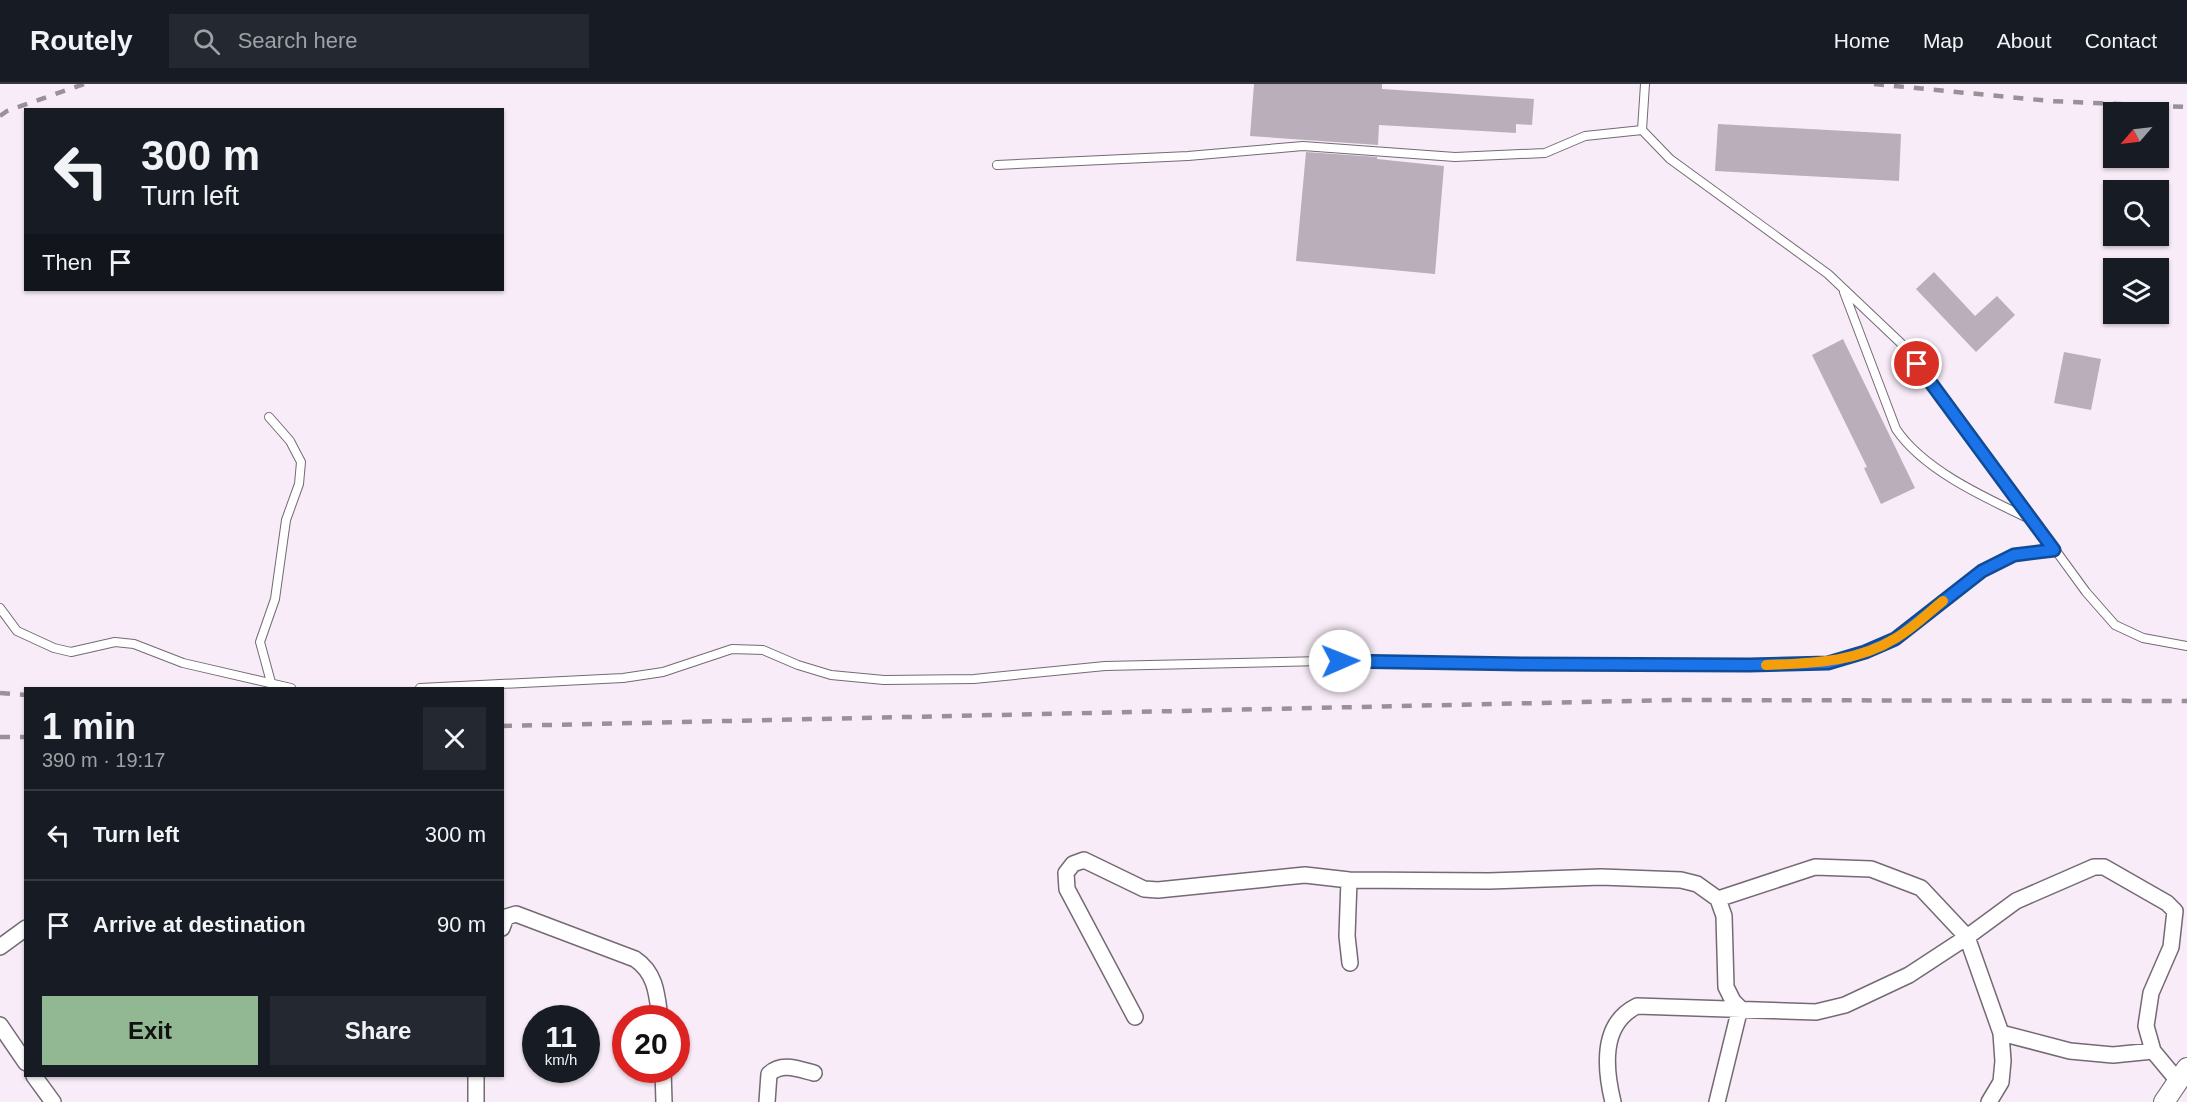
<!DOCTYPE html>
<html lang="en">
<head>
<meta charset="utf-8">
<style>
  body { margin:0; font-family:Helvetica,sans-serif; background:#242831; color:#f1f3f6; height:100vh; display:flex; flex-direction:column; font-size:22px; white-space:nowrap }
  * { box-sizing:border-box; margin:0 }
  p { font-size:20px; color:#9ea1a6 }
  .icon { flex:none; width:33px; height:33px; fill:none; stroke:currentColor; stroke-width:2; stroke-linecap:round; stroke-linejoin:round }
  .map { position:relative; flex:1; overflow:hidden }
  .side { position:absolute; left:24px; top:603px; width:480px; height:390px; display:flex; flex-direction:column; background:#171b24; border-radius:0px; box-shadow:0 2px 4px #0004 }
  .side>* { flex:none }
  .guide { position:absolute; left:24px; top:24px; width:480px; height:183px; border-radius:0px; box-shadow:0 2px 4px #0004; background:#171b24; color:#f1f3f6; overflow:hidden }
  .needle { width:39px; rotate:242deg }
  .fabs { position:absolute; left:2103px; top:18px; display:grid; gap:12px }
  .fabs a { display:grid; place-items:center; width:66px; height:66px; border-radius:0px; background:#171b24; box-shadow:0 2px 4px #0004; font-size:30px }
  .speed { position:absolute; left:522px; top:921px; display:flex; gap:12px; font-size:30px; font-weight:700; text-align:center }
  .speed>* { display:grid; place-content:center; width:78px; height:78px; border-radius:50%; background:#171b24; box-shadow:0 2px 4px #0004; line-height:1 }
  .speed small { font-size:15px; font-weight:400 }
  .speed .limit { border:9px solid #d22; background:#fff; color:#111 }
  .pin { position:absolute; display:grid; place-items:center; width:51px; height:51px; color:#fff; margin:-26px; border:3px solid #fff; border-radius:50%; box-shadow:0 2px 6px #0007 }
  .me { position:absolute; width:66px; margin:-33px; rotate:89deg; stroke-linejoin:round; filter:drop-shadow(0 0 4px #0008) }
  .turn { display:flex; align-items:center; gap:21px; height:126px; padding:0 18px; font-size:27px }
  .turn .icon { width:78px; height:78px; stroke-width:2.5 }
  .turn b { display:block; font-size:42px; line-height:51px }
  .then { display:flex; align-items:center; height:57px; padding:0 18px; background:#0003; gap:12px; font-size:22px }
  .round { display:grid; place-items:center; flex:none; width:63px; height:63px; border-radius:0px; background:#242831 }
  .head { display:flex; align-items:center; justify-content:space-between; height:102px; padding:0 18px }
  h1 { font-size:36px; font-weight:700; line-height:45px }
  .button { display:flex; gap:12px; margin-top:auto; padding:12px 18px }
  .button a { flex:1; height:69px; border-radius:0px; background:#92b893; color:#111; font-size:24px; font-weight:700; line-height:69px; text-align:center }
  .button a+a { background:#242831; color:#f1f3f6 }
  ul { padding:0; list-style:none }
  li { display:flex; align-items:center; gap:18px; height:90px; padding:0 18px; border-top:2px solid #363941 }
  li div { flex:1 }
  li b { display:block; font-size:22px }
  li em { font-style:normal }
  header { display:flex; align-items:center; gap:36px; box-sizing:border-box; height:84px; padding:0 30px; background:#171b24; border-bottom:2px solid #363941 }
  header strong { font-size:28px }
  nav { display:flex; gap:33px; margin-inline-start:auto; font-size:21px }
  .search { width:420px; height:54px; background:#242831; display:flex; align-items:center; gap:15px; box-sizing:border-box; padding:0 21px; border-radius:0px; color:#9ea1a6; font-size:22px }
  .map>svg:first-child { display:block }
</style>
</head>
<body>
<header>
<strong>Routely</strong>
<div class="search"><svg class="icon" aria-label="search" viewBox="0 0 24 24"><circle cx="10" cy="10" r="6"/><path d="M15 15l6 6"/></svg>Search here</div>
<nav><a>Home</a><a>Map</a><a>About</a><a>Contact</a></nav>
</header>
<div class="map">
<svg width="2187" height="1018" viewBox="0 0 2187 1018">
  <rect width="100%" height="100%" fill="#f7ecf7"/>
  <path fill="#b9aeb9" d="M1254,0H1382V5L1534,15L1532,41L1516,40V49L1379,41L1378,61L1250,52Z
    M1718,40L1901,50L1899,97L1715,87Z
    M1306,68L1377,73V75L1444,82L1435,190L1296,177Z
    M1934,188L1975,232L1997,212L2015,231L1976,268L1916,205Z
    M1843,255L1915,404L1881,420L1864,384L1867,383L1812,271Z
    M2064,268L2101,275L2091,326L2054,319Z"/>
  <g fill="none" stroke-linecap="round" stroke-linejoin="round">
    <g stroke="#746a74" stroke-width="10">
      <path id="service" d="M1645,0L1642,46L1670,75L1828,190L1906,264L1951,328L2035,438L2086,508L2115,541L2143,554L2187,562
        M997,81L1188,72L1303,62L1455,73L1545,69L1585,52L1642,46
        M1844,208L1896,345C1924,387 1988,415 2034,437
        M269,333L290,357L301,378L299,400L286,436L275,515L260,558L272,602
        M0,524L17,547L54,564L71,568L115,558L134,560L183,579L291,604
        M420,604L623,594L663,588L732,565L763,566L798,581L831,591L884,596L974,595L1105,582L1364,576L1499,580L1749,581L1828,579L1865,568L1895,555L1982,487L2014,471L2054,466"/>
    </g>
    <g stroke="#746a74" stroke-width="18">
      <path id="minor" d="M1349,796L1347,852L1350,879
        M1718,815L1815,783L1871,785L1921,804L1967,853L2001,949L2003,977L2001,998L1989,1018
        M502,844L506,833L516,830L635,875C656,889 657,911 660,934
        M0,863L26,844
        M1135,933L1067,805L1066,789L1073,780L1084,776L1144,805L1158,806L1305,791L1349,796L1489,797L1601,793L1681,796L1697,800L1718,815L1724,832L1726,903L1733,917L1740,924
        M0,941L26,979
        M2001,949L2070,967L2113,971L2153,967
        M663,986L664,1018
        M34,992L53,1018
        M476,1018V992
        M767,1018L769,990C782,978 798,985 814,989
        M1613,1018C1605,985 1600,940 1637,922L1816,928L1845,921L1909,891L1967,853L2016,817L2094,783H2104L2167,819L2175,827L2171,863L2151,909L2146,942L2153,967L2178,997
        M1717,1018L1740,924"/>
    </g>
    <g stroke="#746a74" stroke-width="22">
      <path id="tertiary" d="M2164,1018L2187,984"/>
    </g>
    <use href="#service" stroke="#fff" stroke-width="8"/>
    <use href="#minor" stroke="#fff" stroke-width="15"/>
    <use href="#tertiary" stroke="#fff" stroke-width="20"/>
    <path stroke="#999199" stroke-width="4.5" stroke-dasharray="10 10" stroke-linecap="butt" d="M1874,0L2050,17L2187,23
      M0,32L7,27L84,0
      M0,609L26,611
      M502,642L1673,616L2187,617
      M0,653H26"/>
  </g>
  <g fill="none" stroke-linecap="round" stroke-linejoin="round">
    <g stroke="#114b97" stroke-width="15">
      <path id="route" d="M1340,577L1522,580L1749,581L1828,579L1865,568L1895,555L1982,487L2014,471L2054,466L1917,280"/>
    </g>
    <use href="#route" stroke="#1a73e8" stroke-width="10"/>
    <path stroke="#f59e0b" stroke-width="10" d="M1766,581C1810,579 1856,579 1896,554C1913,544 1928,529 1943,517"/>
  </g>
</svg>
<div class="fabs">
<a><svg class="needle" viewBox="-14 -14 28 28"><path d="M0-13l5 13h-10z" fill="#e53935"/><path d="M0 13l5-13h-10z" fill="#9ea1a6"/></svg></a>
<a><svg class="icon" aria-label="search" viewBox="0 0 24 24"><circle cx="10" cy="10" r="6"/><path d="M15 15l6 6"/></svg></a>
<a><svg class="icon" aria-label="layers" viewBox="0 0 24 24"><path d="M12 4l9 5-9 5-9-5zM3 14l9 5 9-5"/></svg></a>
</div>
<div class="speed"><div>11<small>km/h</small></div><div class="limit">20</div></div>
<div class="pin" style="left:1917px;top:280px;background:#d93025"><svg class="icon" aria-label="arrive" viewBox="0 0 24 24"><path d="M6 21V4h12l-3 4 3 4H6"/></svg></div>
<svg class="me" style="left:1340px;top:577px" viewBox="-20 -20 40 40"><circle r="19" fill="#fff"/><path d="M0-13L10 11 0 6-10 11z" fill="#1a73e8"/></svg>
<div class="guide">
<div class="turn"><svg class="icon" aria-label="left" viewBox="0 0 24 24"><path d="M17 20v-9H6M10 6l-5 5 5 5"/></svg><div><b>300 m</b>Turn left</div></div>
<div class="then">Then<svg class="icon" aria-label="arrive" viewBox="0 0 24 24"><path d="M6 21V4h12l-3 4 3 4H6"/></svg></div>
</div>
<section class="side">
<div class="head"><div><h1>1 min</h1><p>390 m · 19:17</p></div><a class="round"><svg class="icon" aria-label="close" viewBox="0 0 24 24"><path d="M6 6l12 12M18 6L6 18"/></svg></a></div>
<ul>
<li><svg class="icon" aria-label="left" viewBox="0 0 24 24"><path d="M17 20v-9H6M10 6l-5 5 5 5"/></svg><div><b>Turn left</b></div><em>300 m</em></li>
<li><svg class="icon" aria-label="arrive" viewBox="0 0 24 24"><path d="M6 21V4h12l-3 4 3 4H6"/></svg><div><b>Arrive at destination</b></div><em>90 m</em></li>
</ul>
<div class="button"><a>Exit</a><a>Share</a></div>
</section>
</div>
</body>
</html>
